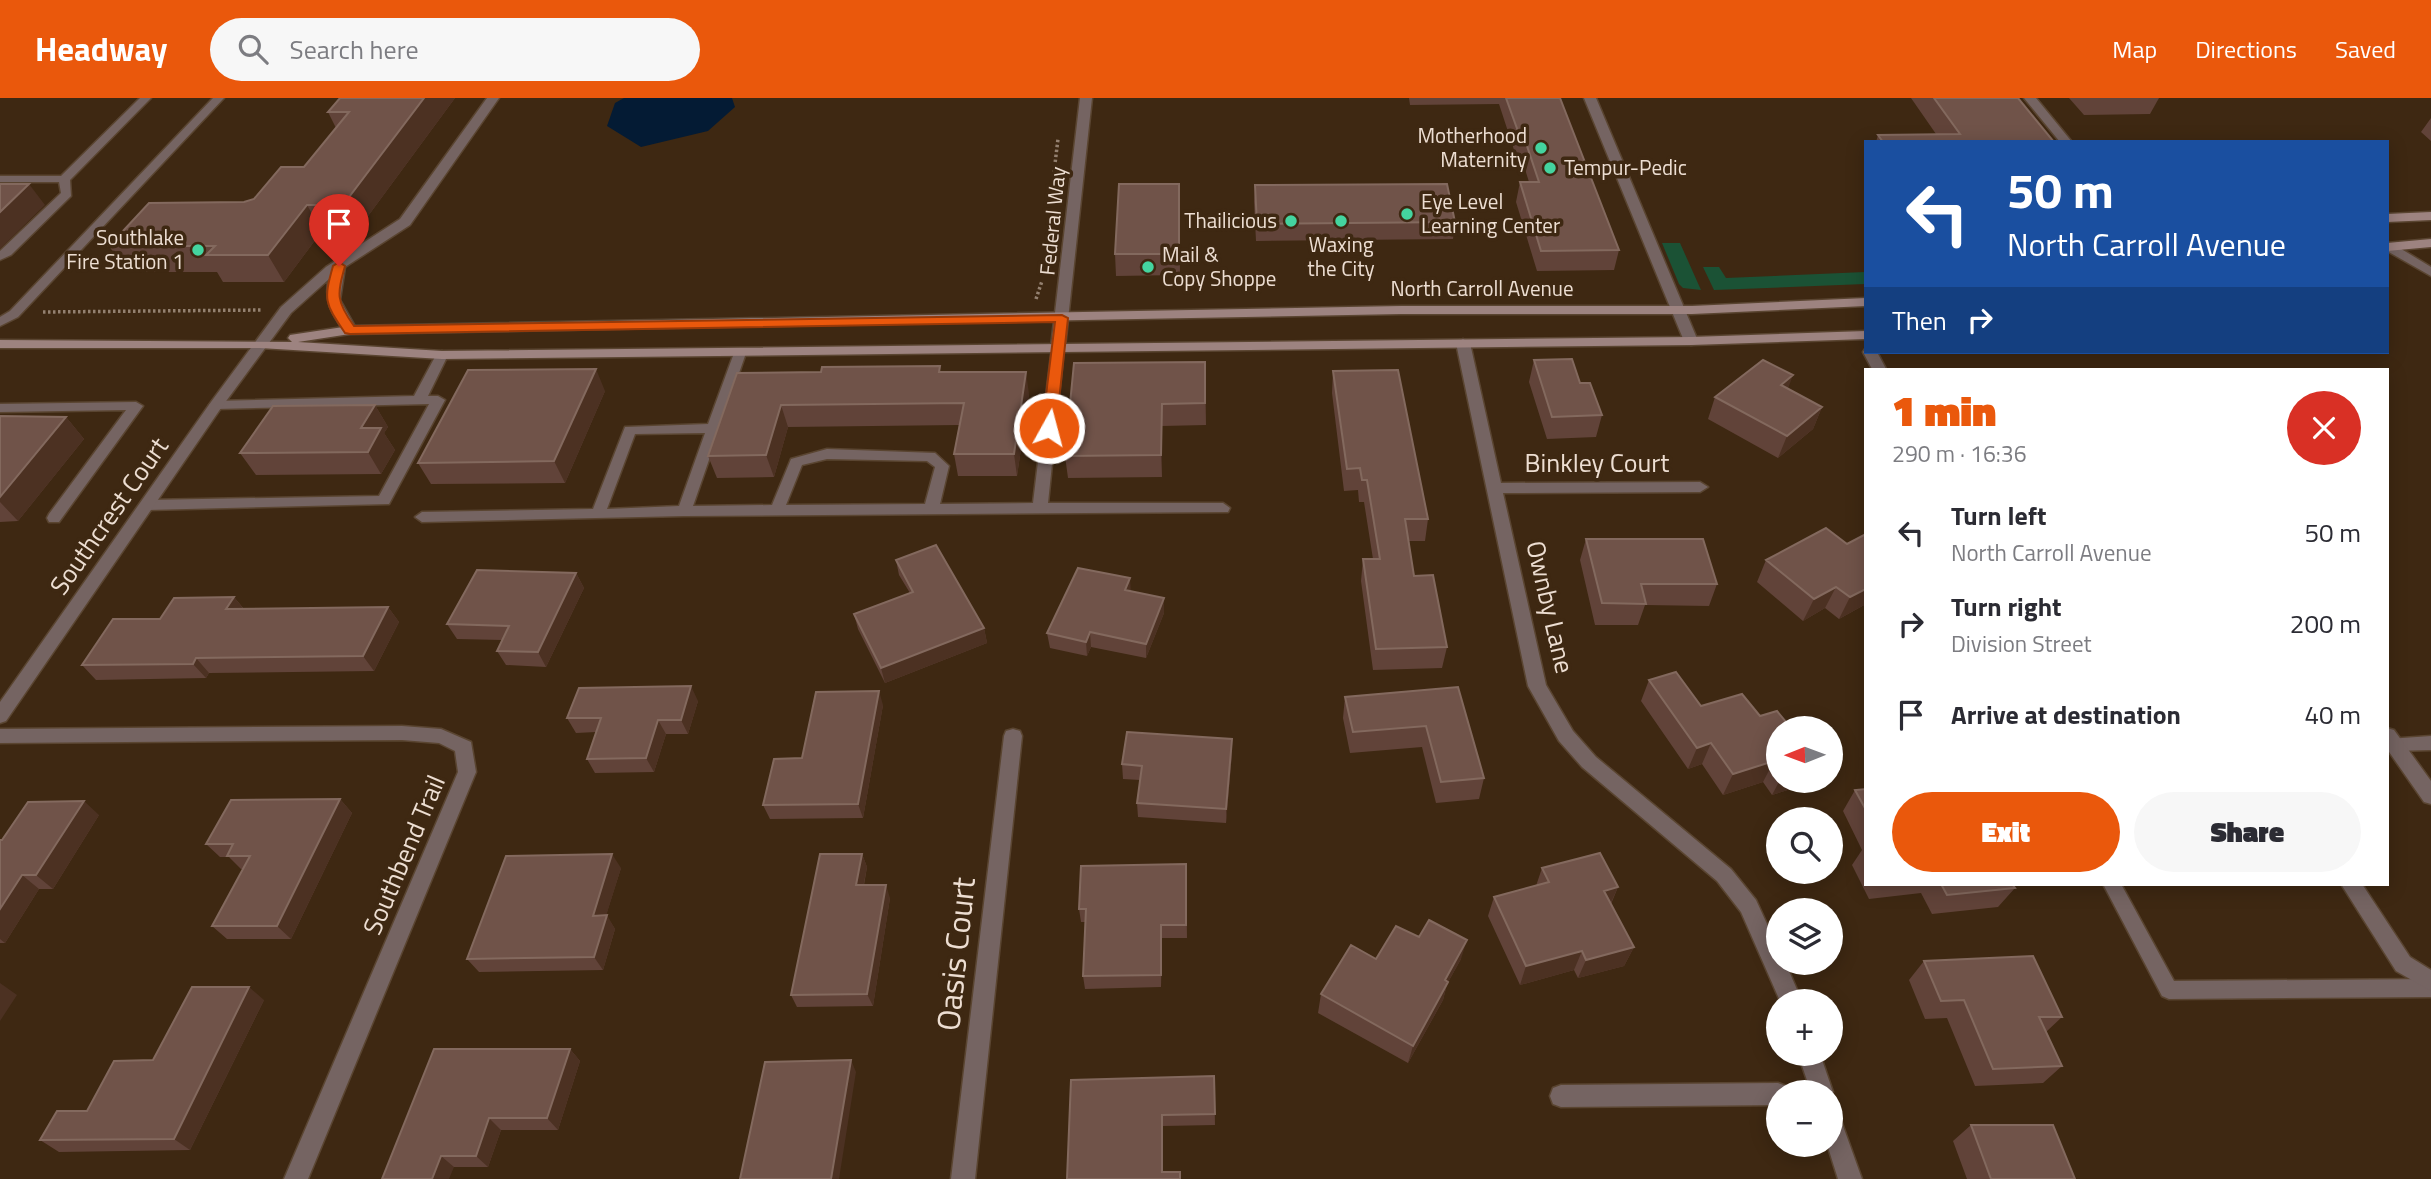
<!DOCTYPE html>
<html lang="en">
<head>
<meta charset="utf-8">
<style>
  body { margin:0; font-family:"Titillium Web",sans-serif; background:#f7f7f7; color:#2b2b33; height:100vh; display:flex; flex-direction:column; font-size:26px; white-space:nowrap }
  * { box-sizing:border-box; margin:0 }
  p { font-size:23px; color:#7c7c81 }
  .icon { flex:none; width:38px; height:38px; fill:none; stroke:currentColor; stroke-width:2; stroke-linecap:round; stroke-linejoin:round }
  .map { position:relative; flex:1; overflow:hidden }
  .side { position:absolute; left:1864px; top:270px; width:525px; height:518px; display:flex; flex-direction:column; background:#fff; border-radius:0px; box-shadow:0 4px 18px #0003 }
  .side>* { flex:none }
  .banner { position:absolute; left:1864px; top:42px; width:525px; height:214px; border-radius:0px; box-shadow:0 4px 18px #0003; background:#1a4fa0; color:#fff; overflow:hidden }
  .needle { width:46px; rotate:269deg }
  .buttons { position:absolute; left:1766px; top:618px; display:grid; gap:14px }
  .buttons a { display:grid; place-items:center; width:77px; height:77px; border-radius:50%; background:#fff; box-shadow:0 4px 18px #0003; font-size:35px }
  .pin { position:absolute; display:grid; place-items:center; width:60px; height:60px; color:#fff; margin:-72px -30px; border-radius:50% 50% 50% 0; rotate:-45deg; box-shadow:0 0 7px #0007 }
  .pin .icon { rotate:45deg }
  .me { position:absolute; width:77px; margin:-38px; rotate:7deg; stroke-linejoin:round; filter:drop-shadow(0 0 5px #0008) }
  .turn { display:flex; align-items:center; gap:24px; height:147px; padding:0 28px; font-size:32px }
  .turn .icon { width:91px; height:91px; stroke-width:2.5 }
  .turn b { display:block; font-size:49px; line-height:60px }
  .then { display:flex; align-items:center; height:66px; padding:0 28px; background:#0003; gap:14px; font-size:26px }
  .round { display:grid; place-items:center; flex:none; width:74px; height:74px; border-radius:37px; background:#f7f7f7 }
  .overview { display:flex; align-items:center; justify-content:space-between; height:119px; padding:0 28px }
  h1 { font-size:42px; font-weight:800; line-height:52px; color:#ea580c }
  .cta { display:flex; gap:14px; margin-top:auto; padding:14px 28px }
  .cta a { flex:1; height:80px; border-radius:42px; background:#ea580c; color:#fff; font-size:28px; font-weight:800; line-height:80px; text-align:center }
  .cta a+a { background:#f7f7f7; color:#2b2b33 }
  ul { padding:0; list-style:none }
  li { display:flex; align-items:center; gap:21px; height:91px; padding:0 28px }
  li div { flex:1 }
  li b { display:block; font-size:26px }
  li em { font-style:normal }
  header { display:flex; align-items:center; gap:42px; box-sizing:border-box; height:98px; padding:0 35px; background:#ea580c; color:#fff }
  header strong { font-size:33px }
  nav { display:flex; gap:38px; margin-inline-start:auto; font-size:24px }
  .search { width:490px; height:63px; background:#f7f7f7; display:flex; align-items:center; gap:18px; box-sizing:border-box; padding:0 24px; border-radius:38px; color:#7c7c81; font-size:26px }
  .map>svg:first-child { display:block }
</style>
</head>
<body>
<header>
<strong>Headway</strong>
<div class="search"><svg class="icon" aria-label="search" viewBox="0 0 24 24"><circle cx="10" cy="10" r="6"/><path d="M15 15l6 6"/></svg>Search here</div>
<nav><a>Map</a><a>Directions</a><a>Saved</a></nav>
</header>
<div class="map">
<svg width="2431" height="1081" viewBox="0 0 2431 1081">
  <rect width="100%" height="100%" fill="#3e2812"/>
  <path fill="#1b5235" d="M1662,145H1680L1701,192L1683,190L1679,186Z
    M1703,169H1719L1726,180L1865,174V186L1714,192Z"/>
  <path fill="#041b34" d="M624,0H732L735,9L708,33L641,49L607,28L615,5Z"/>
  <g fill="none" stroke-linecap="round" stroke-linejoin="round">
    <g stroke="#5a4531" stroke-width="3">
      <path id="service" d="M140,0H151L70,82L71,98L11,157L0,162V153L61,95L59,84H0V78H61Z
        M213,0H224L18,219L0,228V219L10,213Z
        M2387,146H2393L2431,169V178L2387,153Z
        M1058,245L1064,249L1048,405H1223L1230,410L1228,414L684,418L422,424L415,419L422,414L593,411L625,329L708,326L734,255L740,251L746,255L693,408L772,407L791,361L827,351L935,355L949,368L940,406L1033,405L1052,249ZM705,335L679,408L607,411L635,336ZM827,361L927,363L935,369L925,406L786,407L802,367Z
        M442,253L448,257L428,298H438L445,302L389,406L147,412L140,407L147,402L379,398L429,306L216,311L209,307L216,303L414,298L436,257Z
        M136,304L143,308L59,424H49L47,420L49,416L126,312L0,314V306Z
        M2431,638V652L2394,653L2387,649L2388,641Z
        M2103,786H2121L2174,883L2431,881V899L2169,901L2162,898Z"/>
    </g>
    <g stroke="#5a4531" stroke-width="3">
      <path id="minor" d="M487,0H499L410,127L345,169L340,202L357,232L355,235H345C333,217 323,203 329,181L291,215L221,310L6,623L0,625V604L211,304L281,209L326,169L400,121Z
        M1080,0H1092L1065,249L1058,253L1051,249Z
        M1584,0H1596L1698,243L1696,246L1691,247L1684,243Z
        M2024,0H2036L2072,44H2060Z
        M1463,241L1470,245L1501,385L1700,384L1708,389L1700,394L1503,395L1546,587L1573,633L1596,659L1731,771L1756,802L1778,850V864H1785L1802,903H1780L1741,814L1717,783L1582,669L1559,643L1528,588L1456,245Z
        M1865,251L1866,254H1877L1886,271H1872L1863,254Z
        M402,628L441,631L471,644L476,674L308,1081H284L458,674L455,653L439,645L402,642L0,645V631Z
        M2387,630L2394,632L2431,683V706L2424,704L2387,651Z
        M1013,631L1020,633L1022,638L975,1081H951L1004,638L1006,633Z
        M2341,786H2362L2410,859L2431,872V893L2396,873Z
        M1798,956H1820L1833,994L1830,1001V994H1811Z
        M1778,985L1786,988L1788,994H1778V1007L1561,1009L1553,1006L1550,998L1553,990L1561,987Z
        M1830,1011L1838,1014L1862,1081H1838L1827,1046H1830Z"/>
    </g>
    <g stroke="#5a4531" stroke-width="3">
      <path id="secondary" d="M2431,114V122L2387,124V116Z
        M2431,141V149L2387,153V145Z
        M1866,200V208L1692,216H1401L350,236L298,244L442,253L1691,239L1866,233V241L1691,247L442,261L260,250H0V242L292,244L288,240L290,237L350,228L1401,208H1692Z"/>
    </g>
    <path stroke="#948170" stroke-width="3.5" stroke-dasharray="2.5 2.5" stroke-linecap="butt" d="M1054,74L1058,41
      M1036,201L1042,183
      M43,214L262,212"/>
    <use href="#service" fill="#756462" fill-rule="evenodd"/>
    <use href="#minor" fill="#756462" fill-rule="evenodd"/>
    <use href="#secondary" fill="#9d8380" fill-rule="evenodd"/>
  </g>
  <path fill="#614339" d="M455,0L357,133H322L284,184H223L217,174H127L109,148L254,101L304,69L336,30L328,14Z
    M1409,0H1560L1619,152L1614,172L1537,173L1516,104L1520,84H1529L1520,55H1515L1499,6L1410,7Z
    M1911,0H2018L2054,44H1876L1878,37L1936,36Z
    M2069,0H2159L2150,16L2084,17Z
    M2431,20V43L2421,34Z
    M1179,86L1180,177L1116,178L1115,156Z
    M1255,87L1455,124L1453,141L1256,143L1254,104Z
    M1534,262L1580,285L1602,317L1596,339L1547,341L1529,284Z
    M1205,264L1206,327L1162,328V379L1068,380L1065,358Z
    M1333,273L1428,421L1425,443H1409L1414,478L1447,549L1442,570L1373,572L1361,483L1363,461H1373L1364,404H1359L1358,392L1344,393L1332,295Z
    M941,274L1029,296L1017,378H958L954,356L959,327L788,329L774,379L717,380L708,358L737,275Z
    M1788,291L1822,309L1813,331L1778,360L1708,321L1715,299Z
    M605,293L565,385L431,386L418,365Z
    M375,307L388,329L384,335L395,352L381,376L256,377L240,355Z
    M0,318L66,319L84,341L18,423L0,424Z
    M1866,436V506L1839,521L1825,510L1803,523L1757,484L1766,462L1847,446Z
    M1586,441L1717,486L1709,508L1645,507L1638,527H1595L1580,462Z
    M896,462L984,530L987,545L885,585L858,531L854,516L910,495L899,477Z
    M576,475L584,490L546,569L506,567L497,553L502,542L457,541L447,526Z
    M234,499L244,511L388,509L399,524L374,573L209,575L206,580L96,582L82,567L160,521Z
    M1164,500V515L1146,560L1091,549L1087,558L1050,550L1047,535Z
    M1649,582L1701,608L1778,630V682H1809L1807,686L1772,697L1763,684L1723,697L1702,666L1688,671L1641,603Z
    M1458,589L1484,680L1479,701L1436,705L1422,649L1350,655L1343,620L1345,599Z
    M698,603L688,636H666L654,674L595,675L587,661L596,634L576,635L567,620Z
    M883,607L863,720L770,721L763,707L802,660Z
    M1232,655L1226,725L1138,719L1137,705L1140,682L1123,681L1122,666Z
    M1866,691V786H2012L2015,790L1998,809L1932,816L1921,795L1869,801L1852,767L1862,752L1843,713L1855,692Z
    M340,701L352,715L291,841H227L212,828L243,771H241L229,759H220L206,746Z
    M99,717L53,791H39L5,845H0V742Z
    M862,756L867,769L864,787L890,800L873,908L797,909L791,897Z
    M1186,766L1187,840H1162L1161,889L1085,891L1083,878L1085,824H1081L1079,811Z
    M621,770L606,817L615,831L603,872L479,874L467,861Z
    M1542,770L1618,789L1611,806L1634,849L1624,868L1578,880L1574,872L1520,887L1488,818L1494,799L1536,788Z
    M1376,861H1461L1447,886L1443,902L1408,965L1318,915L1321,896Z
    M1924,863L2062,919L2046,934L2062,968L2043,985L1975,988L1947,920L1925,921L1909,882Z
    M264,902L190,1052L59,1054L40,1042L87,1013L153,962Z
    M570,951L580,963L558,1032H501L488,1069H454L382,1081Z
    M1214,978L1215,1027L1163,1028V1074L1067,1081Z
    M1971,1027L2075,1081H1967L1953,1043Z"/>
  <path fill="#4c3122" d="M424,0H455L357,133L343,107Z
    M29,86L45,107L0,151V114Z
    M307,107L322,133L284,184L268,157Z
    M596,271L605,293L565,385L554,363Z
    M1026,274L1029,296L1017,378L1014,356Z
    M1793,277L1785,299L1781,287Z
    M1162,306V379L1161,357Z
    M375,307L388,329L384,335L395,352L381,376L368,354L361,330Z
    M781,307L788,329L774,379L766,357Z
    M1822,309L1813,331L1778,360L1787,338Z
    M66,319L84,341L18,423L0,404V399Z
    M576,475L584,490L546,569L538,554Z
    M1130,480L1131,495L1125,492Z
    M1836,489L1825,510L1803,523L1814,501Z
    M1866,491V506L1839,521L1850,499Z
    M234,499L246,514L226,511Z
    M1164,500V515L1146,560V546Z
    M388,509L399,524L374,573L363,558Z
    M984,530L987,545L885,585L881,570Z
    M1090,534L1091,549L1087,558L1086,544Z
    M196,560L209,575L206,580L193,566Z
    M691,588L698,603L688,636L681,622Z
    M879,593L883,607L863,720L858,706Z
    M658,622L666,636L654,674L646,660Z
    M1232,641V655L1226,725V711Z
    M1711,645L1702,666L1688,671L1697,650Z
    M1774,663L1763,684L1723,697L1733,676Z
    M1780,682H1809L1807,686L1772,697Z
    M340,701L352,715L291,841L277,828Z
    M84,703L99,717L53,791L36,777Z
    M612,756L621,770L602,831L593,818Z
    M862,756L867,769L861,800L856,787Z
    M22,777L39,791L5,845L0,841V811Z
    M886,787L890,800L873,908L867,896Z
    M1618,789L1609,809L1604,793Z
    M607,817L615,831L603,872L594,859Z
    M1161,827L1162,840L1161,889Z
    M1467,842L1461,861L1447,886L1443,902L1408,965L1413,948L1445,882Z
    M1634,849L1624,868L1578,880L1586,862Z
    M1582,853L1574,872L1520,887L1526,868Z
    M0,885L17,897L0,923Z
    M249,889L264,902L190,1052L174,1041Z
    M570,951L580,963L558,1032L547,1020Z
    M851,962L856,974L839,1081H831Z
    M489,1020L501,1032L488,1069L476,1058Z
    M441,1058L454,1069L449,1081H432Z"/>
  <path fill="#705349" stroke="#83695e" stroke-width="2" d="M340,0H424L343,107H307L268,157H206L215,148H109L149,105L244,104L254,101L281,69H304L349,14H328Z
    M1506,0H1560L1619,152L1541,153L1520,84H1539L1523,36H1519Z
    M1934,0H2018L2054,44H1883L1878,37L1960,36Z
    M0,86H29L0,114Z
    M1119,86H1179V156H1115Z
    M1447,86L1455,124L1257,126L1255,87Z
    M1572,261L1580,285H1590L1602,317L1552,319L1534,262Z
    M1763,262L1793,277L1781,287L1822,309L1787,338L1715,299Z
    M1205,264V305L1162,306L1161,357L1065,358L1074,265Z
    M940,268L939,274H1026L1014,356H954L964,305L781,307L766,357L708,358L737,275L821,274L822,269Z
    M596,271L554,363L418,365L468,272Z
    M1398,272L1428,421H1405L1414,478L1433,477L1447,549L1376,551L1363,461H1380L1367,382H1362L1360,370L1347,371L1333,273Z
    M375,307L361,330H381L368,354L240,355L273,308Z
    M0,318L66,319L0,399Z
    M1826,430L1847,446L1866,436V491L1850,499L1836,489L1814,501L1766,462Z
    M1586,441H1703L1717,486H1641L1646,506L1602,505Z
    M936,447L984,530L881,570L854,516L913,494L896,462Z
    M1078,470L1130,480L1125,492L1164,500L1146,546L1090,534L1086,544L1047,535Z
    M477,472L576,475L538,554L497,553L509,528L447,526Z
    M234,499L226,511L388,509L363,558L196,560L193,566L82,567L113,521H160L174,500Z
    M1676,574L1701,608L1742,596L1760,618L1777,613L1791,630H1778V669L1774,663L1733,676L1711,645L1697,650L1649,582Z
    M691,588L681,622H658L646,660L587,661L601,620H567L579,590Z
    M1458,589L1484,680L1441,684L1426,628L1353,634L1345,599Z
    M879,593L858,706L763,707L774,661L802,660L816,594Z
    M1127,634L1232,641L1226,711L1137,705L1142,668L1122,666Z
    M1866,691V712L1855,692Z
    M340,701L277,828H212L250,758H227L233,746H206L231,702Z
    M84,703L36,777H22L0,811V742H2L28,704Z
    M1600,755L1618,789L1604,793L1634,849L1586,862L1582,853L1526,868L1494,799L1549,784L1542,770Z
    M612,756L593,818L607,817L594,859L467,861L506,758Z
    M820,756H862L856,787H886L867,896L791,897Z
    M1186,766V827H1161V877L1083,878L1086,811H1079L1081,768Z
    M1941,786H2012L2015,790L1947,797Z
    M1429,822L1467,842L1445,882L1448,884L1413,948L1321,896L1351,847L1376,861L1396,828L1419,839Z
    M2033,858L2062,919H2039L2062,968L1993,971L1964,902L1941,903L1924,863Z
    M192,889H249L174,1041L40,1042L57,1013H87L114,963L153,962Z
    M434,951H570L547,1020H489L476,1058H441L432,1081H382Z
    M851,962L831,1081H740L765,964Z
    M1214,978L1215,1016L1162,1017V1074H1180V1081H1067L1071,982Z
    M1971,1027H2053L2075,1081H1991Z"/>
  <path fill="#ea580c" stroke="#983908" stroke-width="2" d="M339,164L345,168C337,197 336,203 354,228L1062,217L1068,220L1056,330L1049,334L1042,330L1055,224L350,236L345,235C325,205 323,203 333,168Z"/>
  <g fill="#44d49f" stroke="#3e2812" stroke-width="2.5">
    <circle cx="1541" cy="50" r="7"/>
    <circle cx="1550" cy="70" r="7"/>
    <circle cx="1407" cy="116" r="7"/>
    <circle cx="1291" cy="123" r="7"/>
    <circle cx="1341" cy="123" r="7"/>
    <circle cx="198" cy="152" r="7"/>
    <circle cx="1148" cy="169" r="7"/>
  </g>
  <g text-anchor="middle" stroke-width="7" stroke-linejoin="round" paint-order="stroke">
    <g font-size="21" fill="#edded2" stroke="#3e2812" text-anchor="end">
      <text x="1527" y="45">Motherhood<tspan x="1527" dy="24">Maternity</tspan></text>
      <text x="1564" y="77" text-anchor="start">Tempur-Pedic</text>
      <text x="1421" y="111" text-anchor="start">Eye Level<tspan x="1421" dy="24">Learning Center</tspan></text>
      <text x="1277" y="130">Thailicious</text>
      <text x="184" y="147">Southlake<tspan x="184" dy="24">Fire Station 1</tspan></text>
      <text x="1341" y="154" text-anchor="middle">Waxing<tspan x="1341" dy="24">the City</tspan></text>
      <text x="1162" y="164" text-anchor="start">Mail &amp;<tspan x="1162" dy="24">Copy Shoppe</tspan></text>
    </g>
    <g font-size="21" fill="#edded2" stroke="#3e2812">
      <text transform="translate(1053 123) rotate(-84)" y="7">Federal Way</text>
      <text x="1482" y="198">North Carroll Avenue</text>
    </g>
    <g font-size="26" fill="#edded2" stroke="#3e2812">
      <text x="1597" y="374">Binkley Court</text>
      <text transform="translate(109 418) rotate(-55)" y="9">Southcrest Court</text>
      <text transform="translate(1550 509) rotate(77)" y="9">Ownby Lane</text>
      <text transform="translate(404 757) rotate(-67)" y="9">Southbend Trail</text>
    </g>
    <g font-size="32" fill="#edded2" stroke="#3e2812">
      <text transform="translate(956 856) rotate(-84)" y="11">Oasis Court</text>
    </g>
  </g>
</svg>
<div class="buttons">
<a><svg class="needle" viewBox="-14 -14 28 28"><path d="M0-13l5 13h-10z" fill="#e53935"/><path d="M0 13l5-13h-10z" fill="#7c7c81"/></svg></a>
<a><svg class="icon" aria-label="search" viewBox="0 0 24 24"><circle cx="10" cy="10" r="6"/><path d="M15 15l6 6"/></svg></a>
<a><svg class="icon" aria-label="layers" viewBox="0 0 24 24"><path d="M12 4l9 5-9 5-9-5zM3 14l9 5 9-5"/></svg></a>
<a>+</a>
<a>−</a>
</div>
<div class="pin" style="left:339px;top:168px;background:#d93025"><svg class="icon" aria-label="arrive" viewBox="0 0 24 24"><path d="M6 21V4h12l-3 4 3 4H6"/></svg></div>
<svg class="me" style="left:1049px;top:330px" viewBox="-20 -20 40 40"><circle r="17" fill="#ea580c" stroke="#fff" stroke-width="3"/><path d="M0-11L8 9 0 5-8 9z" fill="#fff"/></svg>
<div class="banner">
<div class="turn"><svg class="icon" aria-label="left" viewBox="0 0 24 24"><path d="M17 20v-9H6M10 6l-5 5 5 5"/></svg><div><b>50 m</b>North Carroll Avenue</div></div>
<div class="then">Then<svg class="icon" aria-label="right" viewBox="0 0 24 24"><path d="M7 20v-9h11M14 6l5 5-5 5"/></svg></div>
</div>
<section class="side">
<div class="overview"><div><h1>1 min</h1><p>290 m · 16:36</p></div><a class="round" style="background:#d93025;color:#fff"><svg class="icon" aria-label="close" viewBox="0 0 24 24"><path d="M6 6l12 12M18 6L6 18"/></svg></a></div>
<ul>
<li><svg class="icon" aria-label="left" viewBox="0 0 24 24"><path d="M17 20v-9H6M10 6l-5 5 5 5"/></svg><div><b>Turn left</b><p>North Carroll Avenue</p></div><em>50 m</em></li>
<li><svg class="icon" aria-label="right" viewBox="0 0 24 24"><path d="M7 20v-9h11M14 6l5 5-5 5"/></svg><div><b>Turn right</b><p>Division Street</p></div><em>200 m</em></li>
<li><svg class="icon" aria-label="arrive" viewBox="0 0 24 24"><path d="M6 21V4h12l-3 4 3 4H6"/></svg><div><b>Arrive at destination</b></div><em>40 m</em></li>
</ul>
<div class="cta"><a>Exit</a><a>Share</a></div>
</section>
</div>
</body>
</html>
